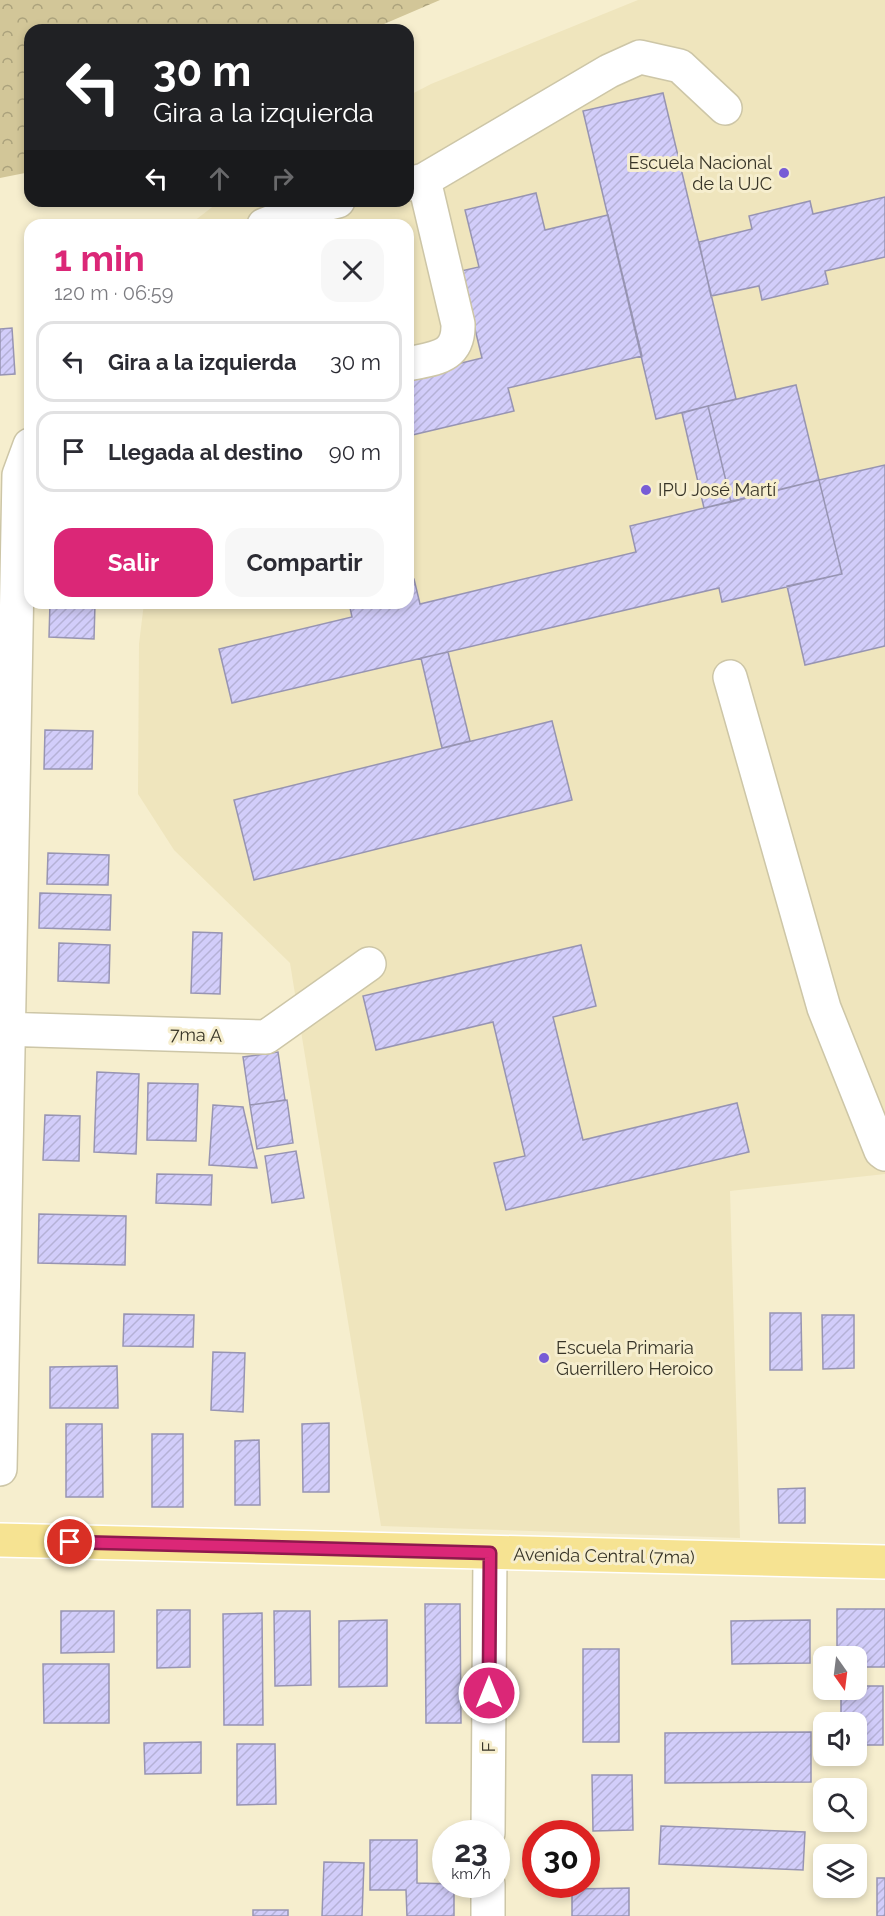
<!DOCTYPE html>
<html lang="es">
<head>
<meta charset="utf-8">
<style>
  body { margin:0; font-family:Raleway,sans-serif; background:#f7f7f7; color:#2b2b33; height:100vh; display:flex; flex-direction:column; font-size:22px; white-space:nowrap }
  * { box-sizing:border-box; margin:0 }
  p { font-size:20px; color:#7c7c81 }
  .icon { flex:none; width:33px; height:33px; fill:none; stroke:currentColor; stroke-width:2; stroke-linecap:round; stroke-linejoin:round }
  .map { position:relative; flex:1; overflow:hidden }
  .panel { position:absolute; left:24px; top:219px; width:390px; height:390px; display:flex; flex-direction:column; background:#fff; border-radius:18px; box-shadow:0 3px 9px #0003 }
  .panel>* { flex:none }
  .guide { position:absolute; left:24px; top:24px; width:390px; height:183px; border-radius:18px; box-shadow:0 3px 9px #0003; background:#202124; color:#fff; overflow:hidden }
  .needle { width:39px; rotate:166deg }
  .controls { position:absolute; left:813px; top:1646px; display:grid; gap:12px }
  .controls a { display:grid; place-items:center; width:54px; height:54px; border-radius:12px; background:#fff; box-shadow:0 3px 9px #0003; font-size:30px }
  .speed { position:absolute; left:432px; top:1820px; display:flex; gap:12px; font-size:30px; font-weight:700; text-align:center }
  .speed>* { display:grid; place-content:center; width:78px; height:78px; border-radius:50%; background:#fff; box-shadow:0 3px 9px #0003; line-height:1 }
  .speed small { font-size:15px; font-weight:400 }
  .speed .limit { border:9px solid #d22; background:#fff; color:#111 }
  .pin { position:absolute; display:grid; place-items:center; width:51px; height:51px; color:#fff; margin:-26px; border:3px solid #fff; border-radius:50%; box-shadow:0 2px 6px #0007 }
  .me { position:absolute; width:66px; margin:-33px; rotate:0deg; stroke-linejoin:round; filter:drop-shadow(0 0 4px #0008) }
  .turn { display:flex; align-items:center; gap:21px; height:126px; padding:0 30px; font-size:27px }
  .turn .icon { width:78px; height:78px; stroke-width:2.5 }
  .turn b { display:block; font-size:42px; line-height:51px }
  .lanes { display:flex; align-items:center; height:57px; padding:0 30px; background:#0003; justify-content:center; gap:30px; direction:ltr }
  .lanes .off { opacity:.35 }
  .round { display:grid; place-items:center; flex:none; width:63px; height:63px; border-radius:18px; background:#f7f7f7 }
  .head { display:flex; align-items:center; justify-content:space-between; height:102px; padding:0 30px }
  h1 { font-size:36px; font-weight:700; line-height:45px; color:#db2777 }
  .primary-button { display:flex; gap:12px; margin-top:auto; padding:12px 30px }
  .primary-button a { flex:1; height:69px; border-radius:18px; background:#db2777; color:#fff; font-size:24px; font-weight:700; line-height:69px; text-align:center }
  .primary-button a+a { background:#f7f7f7; color:#2b2b33 }
  ul { padding:0; list-style:none }
  li { display:flex; align-items:center; gap:18px; height:81px; margin:0 12px 9px; padding:0 18px; border:3px solid #e1e1e2; border-radius:18px }
  li div { flex:1 }
  li b { display:block; font-size:22px }
  li em { font-style:normal }
  .map>svg:first-child { display:block }
</style>
</head>
<body>
<div class="map">
<svg width="885" height="1916" viewBox="0 0 885 1916">
  <defs>
    <pattern id="forest-crowns" width="20" height="18" patternUnits="userSpaceOnUse" patternTransform="scale(1.5)"><rect width="20" height="18" fill="#d2c698"/><path d="M2 6a3 3 0 1 1 6 0M12 15a3 3 0 1 1 6 0" fill="none" stroke="#aba27c"/></pattern>
    <pattern id="building-hatch" width="6" height="6" patternUnits="userSpaceOnUse" patternTransform="scale(1.5)"><rect width="6" height="6" fill="#d2cdfa"/><path d="M-1 1l2-2M0 6l6-6M5 7l2-2" fill="none" stroke="#b5b1d6"/></pattern>
  </defs>
  <rect width="100%" height="100%" fill="#f6eece"/>
  <path fill="#efe5bd" d="M638,0H885V1174L730,1191L740,1538L381,1526L290,963L174,850L138,794L139,644L144,603H408V225H189L220,201H408V96L431,84Z"/>
  <path fill="url(#forest-crowns)" d="M0,0H440L370,30H30V172L0,178Z"/>
  <path fill="url(#building-hatch)" stroke="#9794b2" stroke-width="1.5" d="M663,93L736,399L656,419L583,111Z
    M536,193L545,230L608,215L642,356L508,388L514,411L408,436V376L482,358L461,271L479,267L465,210Z
    M885,197V257L825,271L828,284L762,300L759,286L711,296L699,242L752,229L749,216L810,201L813,214Z
    M12,328L15,374L0,375V329Z
    M796,385L819,480L731,502L708,406Z
    M708,406L731,502L704,508L682,413Z
    M885,465V646L805,665L787,586L842,574L819,480Z
    M819,480L842,574L722,602L719,588L232,703L219,649L352,617L349,603H408V580L414,579L420,604L636,552L630,526Z
    M50,603L95,604L94,639L49,637Z
    M448,652L470,741L442,748L421,658Z
    M552,721L572,800L254,880L234,800Z
    M45,730L93,731L92,769H44Z
    M48,853L109,855L108,885L47,884Z
    M40,893L111,895L110,930L39,928Z
    M193,932L222,933L220,994L191,993Z
    M59,943L110,945L109,983L58,981Z
    M581,945L596,1006L553,1017L583,1140L737,1103L749,1152L506,1210L494,1163L525,1156L493,1022L376,1050L363,996Z
    M278,1052L285,1100L250,1105L243,1057Z
    M97,1072L139,1074L136,1154L94,1152Z
    M148,1083L198,1084L196,1141L147,1140Z
    M287,1100L293,1143L257,1149L250,1105Z
    M213,1105L243,1107L257,1168L209,1165Z
    M45,1115L80,1116L79,1161L43,1160Z
    M296,1151L304,1198L272,1203L265,1156Z
    M157,1174L212,1175L211,1205L156,1203Z
    M39,1214L126,1216L125,1265L38,1263Z
    M770,1313H801L802,1370H770Z
    M124,1314L194,1315L193,1347L123,1346Z
    M822,1315H854V1368L823,1369Z
    M213,1352L245,1353L243,1412L211,1410Z
    M117,1366L118,1408H50V1367Z
    M329,1423V1492H303L302,1424Z
    M66,1424H102L103,1497H66Z
    M152,1434H183V1507H152Z
    M259,1440L260,1505H235V1441Z
    M805,1488V1523H779L778,1489Z
    M425,1604H460L461,1723H426Z
    M837,1609H885V1667H856V1656H837Z
    M157,1610H190V1667L157,1668Z
    M61,1611H114V1652L61,1653Z
    M274,1611H310L311,1685L275,1686Z
    M262,1613L263,1725H224L223,1614Z
    M387,1620V1686L339,1687V1621Z
    M810,1620V1663L732,1664L731,1621Z
    M583,1649H619V1742H583Z
    M43,1664H109V1723H44Z
    M856,1686H883V1745H856V1722H841V1689H856Z
    M811,1732V1782L665,1783V1733Z
    M201,1742V1773L145,1774L144,1743Z
    M237,1744H275L276,1804L237,1805Z
    M592,1775H632L633,1830L593,1831Z
    M661,1826L805,1832L803,1870L659,1864Z
    M370,1840H417V1883L454,1884V1916H407L406,1890H370Z
    M324,1862L364,1863L362,1916H322Z
    M877,1878H885V1916H877Z
    M629,1888V1916H572V1889Z
    M253,1910H288V1916H253Z"/>
  <g fill="none" stroke-linecap="round" stroke-linejoin="round">
    <g stroke="#cdc6a7" stroke-width="36">
      <path id="minor" d="M408,184L424,180L609,71L640,57L680,66L725,108
        M264,225L305,209L338,201
        M408,364C435,358 459,358 458,324L424,180
        M730,677L824,1008L881,1151L885,1154
        M0,1029L266,1037L369,964
        M0,1469L19,475L30,445
        M488,1833L490,1553
        M488,1916V1884"/>
    </g>
    <g stroke="#fff" stroke-width="36">
      <path id="major" d="M0,1540L885,1562"/>
    </g>
    <use href="#minor" stroke="#fff" stroke-width="33"/>
    <use href="#major" stroke="#f6e392" stroke-width="33"/>
  </g>
  <g fill="none" stroke-linecap="round" stroke-linejoin="round">
    <g stroke="#8e194d" stroke-width="15">
      <path id="route" d="M70,1542L490,1553L489,1693"/>
    </g>
    <use href="#route" stroke="#db2777" stroke-width="10"/>
  </g>
  <g fill="#775cd6" stroke="#f6eece" stroke-width="2">
    <circle cx="784" cy="173" r="6"/>
    <circle cx="646" cy="490" r="6"/>
    <circle cx="544" cy="1358" r="6"/>
  </g>
  <g text-anchor="middle" stroke-width="6" stroke-linejoin="round" paint-order="stroke">
    <g font-size="18" fill="#383528" stroke="#f6eece" text-anchor="start">
      <text x="772" y="169" text-anchor="end">Escuela Nacional<tspan x="772" dy="21">de la UJC</tspan></text>
      <text x="658" y="496">IPU José Martí</text>
      <text x="556" y="1354">Escuela Primaria<tspan x="556" dy="21">Guerrillero Heroico</tspan></text>
    </g>
    <g font-size="18" fill="#383528" stroke="#f6eece">
      <text transform="translate(196 1035) rotate(2)" y="6">7ma A</text>
      <text transform="translate(604 1556) rotate(1)" y="6">Avenida Central (7ma)</text>
      <text transform="translate(489 1747) rotate(-90)" y="6">F</text>
    </g>
  </g>
</svg>
<div class="controls">
<a><svg class="needle" viewBox="-14 -14 28 28"><path d="M0-13l5 13h-10z" fill="#e53935"/><path d="M0 13l5-13h-10z" fill="#7c7c81"/></svg></a>
<a><svg class="icon" aria-label="sound" viewBox="0 0 24 24"><path d="M4 9h4l5-4v14l-5-4H4zM17 9q2 3 0 6"/></svg></a>
<a><svg class="icon" aria-label="search" viewBox="0 0 24 24"><circle cx="10" cy="10" r="6"/><path d="M15 15l6 6"/></svg></a>
<a><svg class="icon" aria-label="layers" viewBox="0 0 24 24"><path d="M12 4l9 5-9 5-9-5zM3 14l9 5 9-5"/></svg></a>
</div>
<div class="speed"><div>23<small>km/h</small></div><div class="limit">30</div></div>
<div class="pin" style="left:70px;top:1542px;background:#d93025"><svg class="icon" aria-label="arrive" viewBox="0 0 24 24"><path d="M6 21V4h12l-3 4 3 4H6"/></svg></div>
<svg class="me" style="left:489px;top:1693px" viewBox="-20 -20 40 40"><circle r="17" fill="#db2777" stroke="#fff" stroke-width="3"/><path d="M0-11L8 9 0 5-8 9z" fill="#fff"/></svg>
<div class="guide">
<div class="turn"><svg class="icon" aria-label="left" viewBox="0 0 24 24"><path d="M17 20v-9H6M10 6l-5 5 5 5"/></svg><div><b>30 m</b>Gira a la izquierda</div></div>
<div class="lanes"><svg class="icon" aria-label="left" viewBox="0 0 24 24"><path d="M17 20v-9H6M10 6l-5 5 5 5"/></svg><svg class="icon off" aria-label="ahead" viewBox="0 0 24 24"><path d="M12 20V5M6 11l6-6 6 6"/></svg><svg class="icon off" aria-label="right" viewBox="0 0 24 24"><path d="M7 20v-9h11M14 6l5 5-5 5"/></svg></div>
</div>
<section class="panel">
<div class="head"><div><h1>1 min</h1><p>120 m · 06:59</p></div><a class="round"><svg class="icon" aria-label="close" viewBox="0 0 24 24"><path d="M6 6l12 12M18 6L6 18"/></svg></a></div>
<ul>
<li><svg class="icon" aria-label="left" viewBox="0 0 24 24"><path d="M17 20v-9H6M10 6l-5 5 5 5"/></svg><div><b>Gira a la izquierda</b></div><em>30 m</em></li>
<li><svg class="icon" aria-label="arrive" viewBox="0 0 24 24"><path d="M6 21V4h12l-3 4 3 4H6"/></svg><div><b>Llegada al destino</b></div><em>90 m</em></li>
</ul>
<div class="primary-button"><a>Salir</a><a>Compartir</a></div>
</section>
</div>
</body>
</html>
